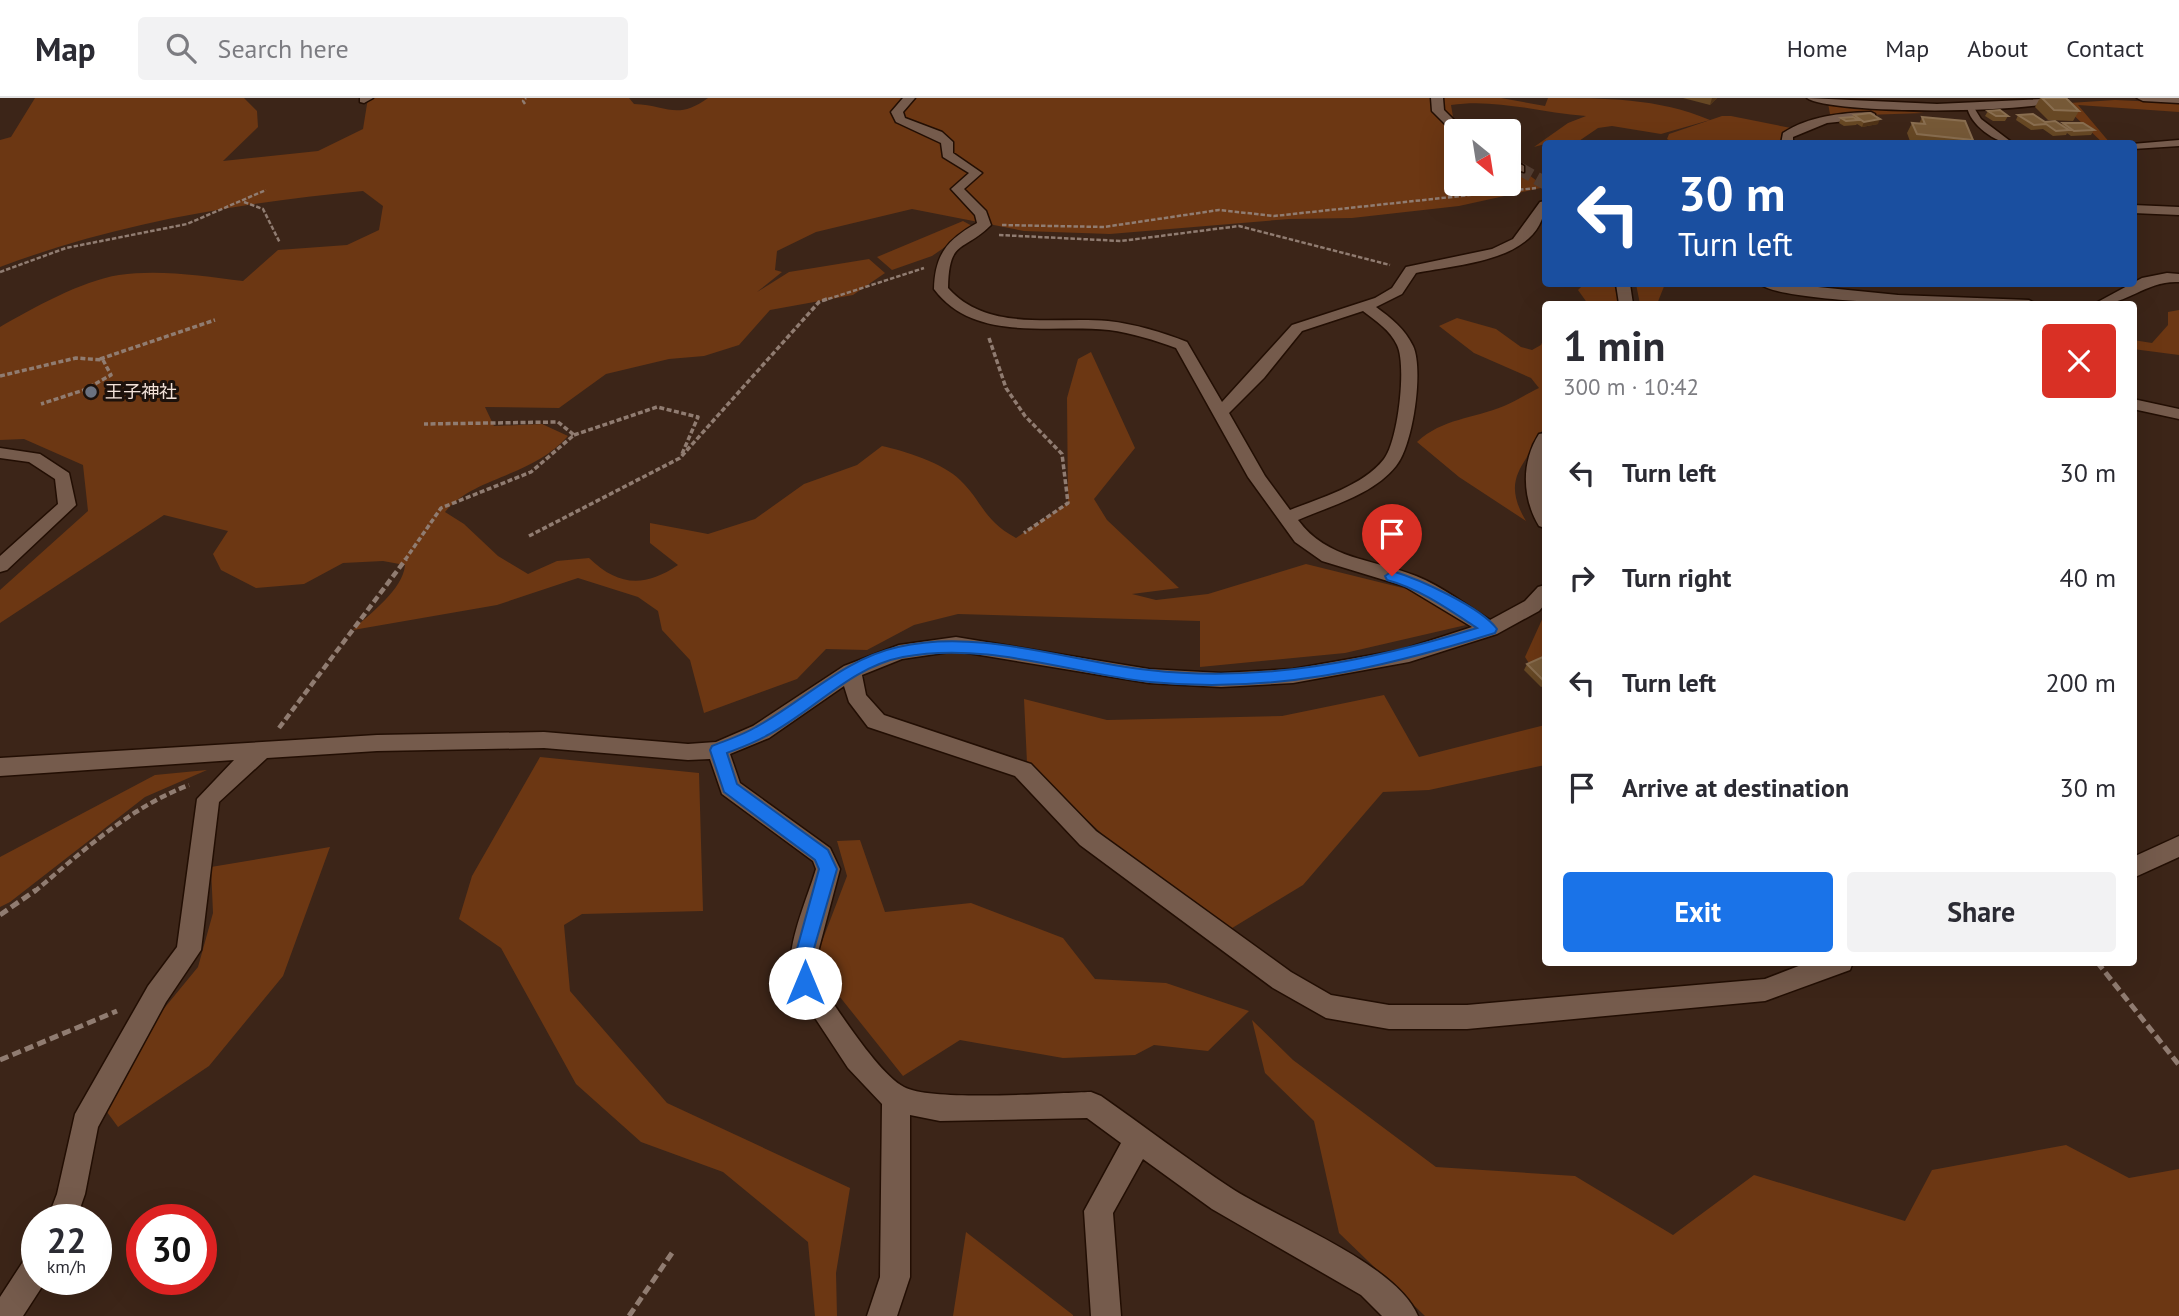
<!DOCTYPE html>
<html lang="en">
<head>
<meta charset="utf-8">
<style>
  body { margin:0; font-family:"PT Sans","Noto Sans JP",sans-serif; background:#f2f2f3; color:#2b2b33; height:100vh; display:flex; flex-direction:column; font-size:26px; white-space:nowrap }
  * { box-sizing:border-box; margin:0 }
  p { font-size:23px; color:#7c7c81 }
  .icon { flex:none; width:38px; height:38px; fill:none; stroke:currentColor; stroke-width:2; stroke-linecap:round; stroke-linejoin:round }
  .map { position:relative; flex:1; overflow:hidden }
  .sheet { position:absolute; left:1542px; top:203px; width:595px; height:665px; display:flex; flex-direction:column; background:#fff; border-radius:7px; box-shadow:0 7px 28px #0002 }
  .sheet>* { flex:none }
  .top-card { position:absolute; left:1542px; top:42px; width:595px; height:147px; border-radius:7px; box-shadow:0 7px 28px #0002; background:#1a4fa0; color:#fff; overflow:hidden }
  .needle { width:46px; rotate:150deg }
  .fabs { position:absolute; left:1444px; top:21px; display:grid; gap:14px }
  .fabs a { display:grid; place-items:center; width:77px; height:77px; border-radius:7px; background:#fff; box-shadow:0 7px 28px #0002; font-size:35px }
  .speed { position:absolute; left:21px; top:1106px; display:flex; gap:14px; font-size:35px; font-weight:700; text-align:center }
  .speed>* { display:grid; place-content:center; width:91px; height:91px; border-radius:50%; background:#fff; box-shadow:0 7px 28px #0002; line-height:1 }
  .speed small { font-size:18px; font-weight:400 }
  .speed .limit { border:10px solid #d22; background:#fff; color:#111 }
  .pin { position:absolute; display:grid; place-items:center; width:60px; height:60px; color:#fff; margin:-72px -30px; border-radius:50% 50% 50% 0; rotate:-45deg; box-shadow:0 0 7px #0007 }
  .pin .icon { rotate:45deg }
  .me { position:absolute; width:77px; margin:-38px; rotate:0deg; stroke-linejoin:round; filter:drop-shadow(0 0 5px #0008) }
  .turn { display:flex; align-items:center; gap:24px; height:147px; padding:0 21px; font-size:32px }
  .turn .icon { width:91px; height:91px; stroke-width:2.5 }
  .turn b { display:block; font-size:49px; line-height:60px }
  .round { display:grid; place-items:center; flex:none; width:74px; height:74px; border-radius:7px; background:#f2f2f3 }
  .summary { display:flex; align-items:center; justify-content:space-between; height:119px; padding:0 21px }
  h1 { font-size:42px; font-weight:600; line-height:52px }
  .action { display:flex; gap:14px; margin-top:auto; padding:14px 21px }
  .action a { flex:1; height:80px; border-radius:7px; background:#1a73e8; color:#fff; font-size:28px; font-weight:600; line-height:80px; text-align:center }
  .action a+a { background:#f2f2f3; color:#2b2b33 }
  ul { padding:0; list-style:none }
  li { display:flex; align-items:center; gap:21px; height:105px; padding:0 21px }
  li div { flex:1 }
  li b { display:block; font-size:26px }
  li em { font-style:normal }
  header { display:flex; align-items:center; gap:42px; box-sizing:border-box; height:98px; padding:0 35px; background:#fff; border-bottom:2px solid #e1e1e2 }
  header strong { font-size:33px }
  nav { display:flex; gap:38px; margin-inline-start:auto; font-size:24px }
  .search { width:490px; height:63px; background:#f2f2f3; display:flex; align-items:center; gap:18px; box-sizing:border-box; padding:0 24px; border-radius:7px; color:#7c7c81; font-size:26px }
  .map>svg:first-child { display:block }
</style>
</head>
<body>
<header>
<strong>Map</strong>
<div class="search"><svg class="icon" aria-label="search" viewBox="0 0 24 24"><circle cx="10" cy="10" r="6"/><path d="M15 15l6 6"/></svg>Search here</div>
<nav><a>Home</a><a>Map</a><a>About</a><a>Contact</a></nav>
</header>
<div class="map">
<svg width="2179" height="1218" viewBox="0 0 2179 1218">
  <rect width="100%" height="100%" fill="#3c2518"/>
  <path fill="#6c3713" d="M35,0H244L257,13L258,29L223,63L318,53L363,31L368,0H629L634,6C668,7 676,23 708,0H1501L1545,8L1548,0C1603,0 1659,0 1710,22L1661,36L1612,28L1598,30L1576,45L1545,46L1534,49L1568,25L1586,18C1541,15 1496,0 1451,7L1453,19L1443,10L1456,33V86H1508L1509,62L1545,89L1459,108L1352,120L1289,121L1110,136L1024,133L912,111L816,134L777,153L775,172L782,174L757,194L789,174L869,161L885,175L853,197L770,212L739,247L704,258L669,261L606,276L559,310L485,309L494,328L542,326L568,338C532,379 473,379 445,414L464,426L498,458L528,476L557,463L589,460C618,488 644,490 678,467L650,445V425L708,436L755,421L804,386L857,367L882,348C905,353 943,365 960,382C983,404 983,422 1016,440L1068,405L1067,300L1078,261L1091,254L1135,350L1094,401L1107,422L1179,490L1132,496L1156,502L1208,496L1306,466L1411,492L1479,524L1345,555L1200,569V523L958,516L914,527L867,552L826,551L797,581L704,615L690,562L662,532L658,513L638,499L578,480L497,507L353,532C370,515 403,492 405,467L383,463L343,465L304,486L256,490L221,472L213,456L228,433L164,417L0,525V492L88,413L83,367L24,341L0,342V229C33,210 81,183 119,177C159,171 203,178 243,183L278,152L347,147L379,132L383,108L363,93C239,105 117,125 0,169V42L11,39Z
    M2115,2L2179,5V14L2078,7L2110,45L2104,46L2065,9L2069,5Z
    M1828,5L1924,15L1836,18L1830,16Z
    M1722,18H1731L1791,30L1781,37V45L1676,46L1667,41L1669,36Z
    M963,123L974,129L932,158L892,172L877,159Z
    M1584,186H1614L1619,206H1588L1578,192Z
    M1636,186H1665L1657,206H1640Z
    M2179,212V257L2133,251V242L2152,245L2168,227V214Z
    M1457,220L1496,231L1521,249L1532,252L1541,247L1545,238C1545,257 1550,310 1545,325C1530,367 1498,376 1526,423L1459,379L1417,344C1443,320 1473,321 1504,308C1516,303 1528,295 1539,290L1531,280L1474,255L1439,228Z
    M1545,515V590L1525,559Z
    M1384,597L1419,659L1545,627V667L1429,692L1383,694L1303,787L1224,835L1156,787L1027,665L1024,601L1107,622L1282,618Z
    M540,659L699,675L703,813L582,816L564,827L570,893L667,1005L850,1090L836,1175L837,1218H815L808,1144L723,1074L641,1044L576,986L501,850L459,821L472,778Z
    M207,672L145,699L10,804L0,809V759L155,677Z
    M860,742L885,814L971,805L1063,840L1095,881L1166,885L1249,913L1208,953L1154,947L1135,957L1063,960L960,942L903,978L832,889L818,854L847,778L837,743Z
    M330,749L283,878L209,968L118,1029L107,1014L143,936L198,869L213,815L211,769Z
    M1252,922L1293,962L1436,1069L1575,1078L1673,1137L1754,1077L1905,1123L1932,1072L2066,1047L2129,1080L2179,1071V1218H1425L1339,1135L1314,1023L1265,975Z
    M966,1134L1073,1217V1218H953Z"/>
  <g fill="none" stroke-linecap="round" stroke-linejoin="round">
    <path stroke="#574135" stroke-width="13" stroke-dasharray="13 6" stroke-linecap="butt" d="M1520,71L1545,85"/>
    <g stroke="#220e03" stroke-width="3">
      <path id="lane" d="M1967,8H1973L1981,21L2014,46C1996,46 1969,26 1967,8Z
        M2179,42V48L2133,51L2132,46Z"/>
    </g>
    <g stroke="#220e03" stroke-width="3">
      <path id="street" d="M360,0H373L364,5L360,4Z
        M903,0H915L903,14L905,20L942,34L953,44V55L982,75L964,91L986,113L991,127C963,155 949,140 948,190C988,235 1055,218 1108,223C1135,226 1162,234 1187,244L1222,304L1292,227L1375,200L1392,190L1406,169L1492,151L1513,141L1540,104L1545,103C1545,163 1459,166 1416,175L1402,196L1376,209C1391,220 1405,231 1413,248C1424,271 1413,348 1396,368C1373,397 1330,408 1298,422C1327,462 1374,461 1416,478C1442,488 1467,508 1490,522L1525,503L1538,489L1545,487V506L1539,513L1497,536L1409,564L1293,585L1221,589L1149,585L956,553L902,561L862,577L866,597L884,617L1031,666L1096,733L1291,874L1331,897L1389,907H1467L1765,881L1809,864H1853L1850,872L1765,903L1467,931H1389L1326,920L1273,890L1080,747L1015,678L868,629L849,604L844,588L769,640L730,656L740,685L830,750L840,771L814,869L817,881C834,906 878,976 904,989C932,1004 1053,995 1091,994L1101,998C1144,1028 1187,1061 1231,1090C1280,1122 1396,1165 1418,1218H1382L1361,1197L1212,1111L1143,1061L1113,1115L1121,1218H1091L1084,1113L1121,1045L1087,1020L940,1023L910,1017V1179L897,1218H867L880,1179L882,1006L848,970L792,885C784,850 806,805 816,771L813,763L722,696L710,661L688,662L544,650L377,653L267,660L219,704L201,852L166,904L98,1029L85,1096L76,1122H47L57,1096L75,1016L148,888L177,849L197,701L234,662L0,678V660L377,637L544,634L688,646L716,644L753,628L844,568L899,547L956,539L1149,571L1221,575L1293,571L1401,552L1472,529L1404,488L1322,463L1295,444L1248,379L1176,250C1154,242 1132,235 1109,232C1050,226 974,245 934,191C935,156 947,142 977,125L975,117L951,91L969,75L943,59L941,45L896,24L891,14ZM1363,213C1376,223 1390,232 1397,247C1407,267 1398,343 1384,361C1363,388 1320,400 1290,412L1265,378L1229,315L1264,280L1302,233Z
        M1431,0H1443L1444,12L1465,33L1455,36L1432,13Z
        M1807,0L1937,6L2067,0C2045,16 1830,17 1807,0Z
        M2137,0H2179V5L2143,3Z
        M1871,14L1875,16V20L1827,25L1793,39V46H1781L1783,35C1809,18 1840,15 1871,14Z
        M1508,60L1524,68V74L1508,69Z
        M2133,107L2179,109V117L2133,115Z
        M2167,175L2179,176V184C2146,182 2125,209 2094,206L2142,180Z
        M1616,186H1630L1633,206H1619Z
        M1760,186H1788L1898,197L2029,202L2036,206C1998,210 1781,206 1760,186Z
        M2133,301L2179,311V321L2133,311Z
        M1545,335V430L1539,428C1522,400 1521,364 1539,336Z
        M0,350L40,356L69,375L76,407L7,472L0,474V458L58,406L55,381L29,364L0,360Z
        M2179,738V759L2133,780V759Z
        M37,1155V1181H47L23,1218H0V1199L26,1159Z"/>
    </g>
    <path stroke="#907c71" stroke-width="2.5" stroke-dasharray="4.5 2" stroke-linecap="butt" d="M525,6L523,3L526,0
      M244,104L263,111L280,145
      M1002,127L1104,129L1219,112L1274,118L1536,90
      M999,137L1121,143L1239,128L1390,167
      M0,174L66,150L187,126L266,92
      M822,203L924,170"/>
    <path stroke="#907c71" stroke-width="3.5" stroke-dasharray="5 2.5" stroke-linecap="butt" d="M989,240L1006,290L1025,318L1062,356L1068,405L1024,435
      M100,261L215,222
      M0,278L76,260L103,262L111,277L84,292L41,306
      M574,337L657,309L698,319L682,356
      M529,438L680,360L819,204L827,201
      M405,462L441,410L531,374L574,337L558,324L424,326"/>
    <path stroke="#907c71" stroke-width="4.5" stroke-dasharray="7 3.5" stroke-linecap="butt" d="M279,630L406,461
      M34,794C83,753 129,710 189,687"/>
    <path stroke="#907c71" stroke-width="5" stroke-dasharray="9 4.5" stroke-linecap="butt" d="M0,817L36,792
      M2097,864L2179,967
      M0,962L117,913
      M629,1218L672,1155"/>
    <use href="#lane" fill="#755b4c" fill-rule="evenodd"/>
    <use href="#street" fill="#755b4c" fill-rule="evenodd"/>
  </g>
  <path fill="#674824" d="M1683,0H1717L1710,7Z
    M2040,0H2066L2079,13L2073,23L2048,22L2035,9Z
    M1988,13L2008,18L2005,23H1993L1985,18Z
    M1854,17L1878,26L1862,29L1857,26L1856,27L1844,28L1839,25L1841,20L1853,19Z
    M2018,17L2061,27L2063,25L2094,32L2091,37L2071,38L2067,35L2066,37L2053,38L2043,31L2031,32L2016,22Z
    M1922,19L1973,42L1972,46H1911L1907,35L1912,25L1919,26Z
    M1545,558V587L1541,589L1524,572L1527,566Z"/>
  <path fill="#503317" d="M1712,0H1717L1710,7Z
    M1880,21L1878,26L1862,29L1864,24Z"/>
  <path fill="#765937" stroke="#896e50" stroke-width="2" d="M2042,0H2066L2079,13L2054,12Z
    M2000,12L2008,18H1996L1988,13Z
    M1870,15L1880,21L1864,24L1854,17Z
    M2033,16L2045,24L2055,23L2069,32L2056,33L2046,26L2034,27L2018,17Z
    M1853,19L1858,22L1846,23L1841,20Z
    M1922,19L1965,23L1973,42L1917,36L1912,25L1925,26Z
    M2063,25H2083L2094,32L2074,33Z
    M1545,558V582L1544,583L1527,566Z"/>
  <path fill="#1a73e8" stroke="#114b97" stroke-width="2" d="M1392,473C1419,481 1481,509 1497,531L1495,535C1379,571 1273,596 1150,584C1069,575 986,543 903,559C850,569 813,614 766,638C754,645 740,650 727,655L737,686L828,752L837,771L813,854L811,869L814,885L811,891L805,894L798,891L792,869L819,771L815,762L724,694L710,652L712,648C727,642 743,637 756,629C804,603 843,561 898,549C980,530 1067,563 1149,572C1261,585 1370,563 1477,530C1448,511 1420,491 1387,482L1385,478Z"/>
  <circle fill="#6b7280" stroke="#1c110b" stroke-width="2.5" cx="91" cy="294" r="7"/>
  <g text-anchor="middle" stroke-width="6" stroke-linejoin="round" paint-order="stroke">
    <g font-size="18" fill="#f1e1d8" stroke="#1c110b" text-anchor="start">
      <text x="105" y="300">王子神社</text>
    </g>
  </g>
</svg>
<div class="fabs">
<a><svg class="needle" viewBox="-14 -14 28 28"><path d="M0-13l5 13h-10z" fill="#e53935"/><path d="M0 13l5-13h-10z" fill="#7c7c81"/></svg></a>
</div>
<div class="speed"><div>22<small>km/h</small></div><div class="limit">30</div></div>
<div class="pin" style="left:1392px;top:478px;background:#d93025"><svg class="icon" aria-label="arrive" viewBox="0 0 24 24"><path d="M6 21V4h12l-3 4 3 4H6"/></svg></div>
<svg class="me" style="left:805px;top:885px" viewBox="-20 -20 40 40"><circle r="19" fill="#fff"/><path d="M0-13L10 11 0 6-10 11z" fill="#1a73e8"/></svg>
<div class="top-card">
<div class="turn"><svg class="icon" aria-label="left" viewBox="0 0 24 24"><path d="M17 20v-9H6M10 6l-5 5 5 5"/></svg><div><b>30 m</b>Turn left</div></div>
</div>
<section class="sheet">
<div class="summary"><div><h1>1 min</h1><p>300 m · 10:42</p></div><a class="round" style="background:#d93025;color:#fff"><svg class="icon" aria-label="close" viewBox="0 0 24 24"><path d="M6 6l12 12M18 6L6 18"/></svg></a></div>
<ul>
<li><svg class="icon" aria-label="left" viewBox="0 0 24 24"><path d="M17 20v-9H6M10 6l-5 5 5 5"/></svg><div><b>Turn left</b></div><em>30 m</em></li>
<li><svg class="icon" aria-label="right" viewBox="0 0 24 24"><path d="M7 20v-9h11M14 6l5 5-5 5"/></svg><div><b>Turn right</b></div><em>40 m</em></li>
<li><svg class="icon" aria-label="left" viewBox="0 0 24 24"><path d="M17 20v-9H6M10 6l-5 5 5 5"/></svg><div><b>Turn left</b></div><em>200 m</em></li>
<li><svg class="icon" aria-label="arrive" viewBox="0 0 24 24"><path d="M6 21V4h12l-3 4 3 4H6"/></svg><div><b>Arrive at destination</b></div><em>30 m</em></li>
</ul>
<div class="action"><a>Exit</a><a>Share</a></div>
</section>
</div>
</body>
</html>
